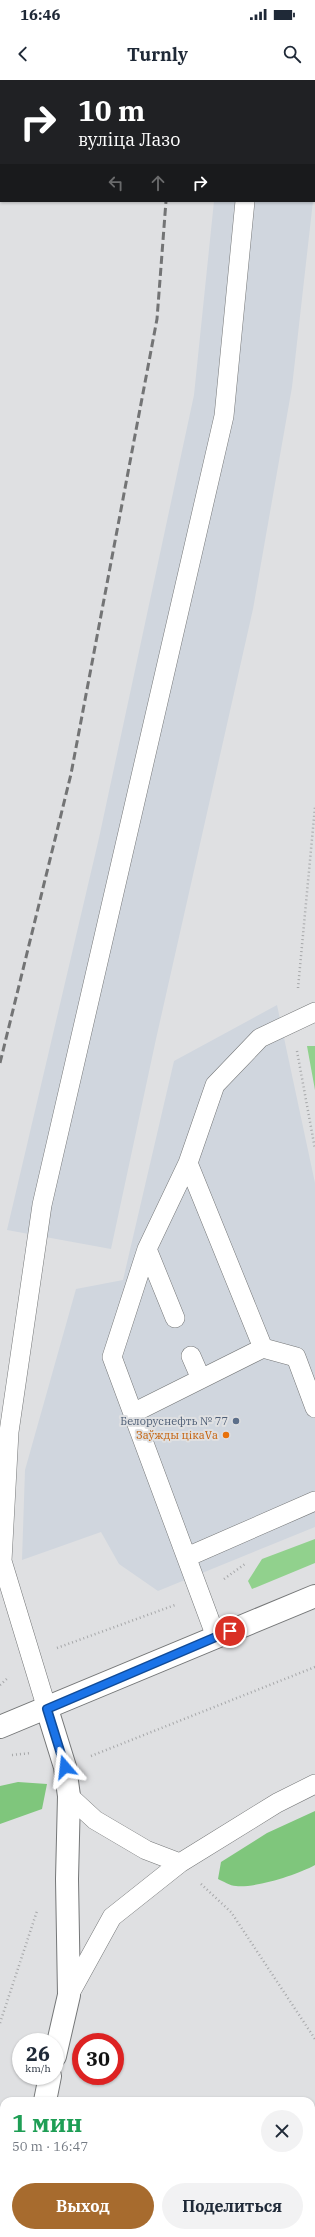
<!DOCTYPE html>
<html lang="ru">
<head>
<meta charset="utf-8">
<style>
  body { margin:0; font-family:"IBM Plex Serif",serif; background:#f2f2f3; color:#1f2937; height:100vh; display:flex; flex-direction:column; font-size:15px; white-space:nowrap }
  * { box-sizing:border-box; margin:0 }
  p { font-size:13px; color:#747a83 }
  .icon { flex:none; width:22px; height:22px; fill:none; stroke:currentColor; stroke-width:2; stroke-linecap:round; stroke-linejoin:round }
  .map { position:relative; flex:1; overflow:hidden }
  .panel { position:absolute; left:0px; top:2017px; width:315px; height:140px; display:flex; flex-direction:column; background:#fff; border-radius:12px 12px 0 0; box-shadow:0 1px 3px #0004 }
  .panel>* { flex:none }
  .guide { position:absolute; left:0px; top:0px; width:315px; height:122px; box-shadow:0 1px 3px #0004; background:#202124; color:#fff; overflow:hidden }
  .speed { position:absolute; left:12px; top:1953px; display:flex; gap:8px; font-size:20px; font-weight:700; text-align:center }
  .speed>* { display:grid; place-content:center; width:52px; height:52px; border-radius:50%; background:#fff; box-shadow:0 1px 3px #0004; line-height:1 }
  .speed small { font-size:10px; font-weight:400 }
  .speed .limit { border:6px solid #d22; background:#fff; color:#111 }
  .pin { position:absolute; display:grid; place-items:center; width:34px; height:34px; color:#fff; margin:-17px; border:2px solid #fff; border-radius:50%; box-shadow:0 1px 4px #0007 }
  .me { position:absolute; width:44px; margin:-22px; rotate:343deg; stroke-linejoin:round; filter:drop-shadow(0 0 3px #0008) }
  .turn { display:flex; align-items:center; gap:14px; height:84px; padding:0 12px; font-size:18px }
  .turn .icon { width:52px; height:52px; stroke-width:2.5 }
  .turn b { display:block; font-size:28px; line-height:34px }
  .lanes { display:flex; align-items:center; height:38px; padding:0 12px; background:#0003; justify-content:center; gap:20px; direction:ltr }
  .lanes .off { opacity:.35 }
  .round { display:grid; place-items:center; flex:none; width:42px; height:42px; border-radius:21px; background:#f2f2f3 }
  .overview { display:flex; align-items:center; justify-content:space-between; height:68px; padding:0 12px }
  h1 { font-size:24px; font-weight:800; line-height:30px; color:#1e9e55 }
  .action { display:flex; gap:8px; margin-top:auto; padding:8px 12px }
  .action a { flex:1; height:46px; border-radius:24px; background:#a76b2e; color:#fff; font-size:16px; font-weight:800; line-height:46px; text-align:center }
  .action a+a { background:#f2f2f3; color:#1f2937 }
  .status { display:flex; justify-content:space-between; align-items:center; height:28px; padding:0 20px; background:#fff; direction:ltr }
  .status svg { height:11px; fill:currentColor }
  header { display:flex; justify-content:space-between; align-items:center; height:52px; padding:0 12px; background:#fff; font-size:18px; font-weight:800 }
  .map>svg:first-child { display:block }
</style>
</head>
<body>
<div class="status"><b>16:46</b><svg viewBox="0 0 49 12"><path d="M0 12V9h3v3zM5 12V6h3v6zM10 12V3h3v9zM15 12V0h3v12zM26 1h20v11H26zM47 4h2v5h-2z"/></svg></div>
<header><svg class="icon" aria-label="back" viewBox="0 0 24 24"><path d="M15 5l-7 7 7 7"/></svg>Turnly<svg class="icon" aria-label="search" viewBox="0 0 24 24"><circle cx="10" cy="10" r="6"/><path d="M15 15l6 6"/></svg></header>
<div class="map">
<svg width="315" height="2157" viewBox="0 0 315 2157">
  <rect width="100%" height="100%" fill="#dfe0e2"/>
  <path fill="#d0d6de" d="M226,0H315L314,112V1Z
    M214,121H313L292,307L253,529L156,959L111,1169L7,1150L99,758L194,315Z
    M277,925L315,1103V1447L158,1511L119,1484L101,1452L22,1480L25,1390L76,1209L123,1200L174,981Z"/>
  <path fill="#91d18d" d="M307,966H315V1010Z
    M315,1459V1483L252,1509L248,1501L262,1479Z"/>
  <path fill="#7fc67c" d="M18,1702L47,1704L42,1729L0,1744V1706Z
    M315,1731V1785C297,1795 256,1808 236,1806C230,1806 223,1801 218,1799L221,1782L267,1753Z"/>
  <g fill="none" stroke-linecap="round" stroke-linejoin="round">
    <g stroke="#757778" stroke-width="20">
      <path id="lane" d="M257,1V0
        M147,1169L175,1238
        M263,1268L296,1277L315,1328
        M191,1276L201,1299
        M133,1333L263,1268L188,1083
        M187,1477L315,1421
        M216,1557L112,1277L147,1169L188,1083L215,1005L260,958L315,932
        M47,1629L2,1481L9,1352L42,1125L224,336L245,121
        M69,1716L95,1740L146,1770L180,1783
        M69,1915L112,1837L180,1783L277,1723L315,1704"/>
    </g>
    <g stroke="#757778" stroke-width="24">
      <path id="street" d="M47,1629L65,1687L69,1716L67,1799L69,1915L55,1976
        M45,2021L50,1996
        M28,2157V2153"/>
    </g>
    <g stroke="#757778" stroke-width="24">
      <path id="secondary" d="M0,1647L315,1516"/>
    </g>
    <path stroke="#a6a7a9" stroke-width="2.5" stroke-dasharray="1 3" stroke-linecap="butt" d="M298,908L315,727
      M297,971L315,1069
      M224,1499L245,1484
      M57,1568L175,1525
      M0,1605L9,1597
      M12,1675L31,1673
      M91,1676L315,1587
      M201,1804L231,1832L315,1959
      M0,1943L37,1831"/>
    <use href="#lane" stroke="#fff" stroke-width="19"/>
    <use href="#street" stroke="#fff" stroke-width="22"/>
    <use href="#secondary" stroke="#fff" stroke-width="22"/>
    <path stroke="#737475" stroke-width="3" stroke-dasharray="8 4" stroke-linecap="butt" d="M175,1V0
      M0,983L71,694L157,239L166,121"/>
  </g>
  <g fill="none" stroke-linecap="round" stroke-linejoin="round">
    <g stroke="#114b97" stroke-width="10">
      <path id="route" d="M65,1687L47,1629L230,1551"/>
    </g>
    <use href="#route" stroke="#1a73e8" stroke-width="7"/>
  </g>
  <circle fill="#5c6f8a" stroke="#dfe0e2" stroke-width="1.5" cx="236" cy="1341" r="4"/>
  <circle fill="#e8710a" stroke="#dfe0e2" stroke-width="1.5" cx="226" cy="1355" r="4"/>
  <g text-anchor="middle" stroke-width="4" stroke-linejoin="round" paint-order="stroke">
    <g font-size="11" fill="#4e5e75" stroke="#dfe0e2" text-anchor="end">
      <text x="228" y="1345">Белоруснефть № 77</text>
    </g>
    <g font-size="11" fill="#c56008" stroke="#dfe0e2" text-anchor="end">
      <text x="218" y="1359">Заўжды цікаVа</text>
    </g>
  </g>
</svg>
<div class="speed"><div>26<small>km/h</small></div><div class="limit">30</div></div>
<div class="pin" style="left:230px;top:1551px;background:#d93025"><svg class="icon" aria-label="arrive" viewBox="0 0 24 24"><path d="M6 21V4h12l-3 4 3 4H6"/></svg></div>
<svg class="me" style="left:65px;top:1687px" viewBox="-20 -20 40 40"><path d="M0-17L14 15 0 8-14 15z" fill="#1a73e8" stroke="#fff" stroke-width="4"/></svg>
<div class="guide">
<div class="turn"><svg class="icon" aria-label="right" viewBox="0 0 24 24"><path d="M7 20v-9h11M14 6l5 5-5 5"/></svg><div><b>10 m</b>вуліца Лазо</div></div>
<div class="lanes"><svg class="icon off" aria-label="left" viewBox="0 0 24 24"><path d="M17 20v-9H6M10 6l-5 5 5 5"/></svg><svg class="icon off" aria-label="ahead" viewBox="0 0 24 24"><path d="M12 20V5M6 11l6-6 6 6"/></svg><svg class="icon" aria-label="right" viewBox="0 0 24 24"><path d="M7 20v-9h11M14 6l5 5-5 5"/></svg></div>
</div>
<section class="panel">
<div class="overview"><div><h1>1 мин</h1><p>50 m · 16:47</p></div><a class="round"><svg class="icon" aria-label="close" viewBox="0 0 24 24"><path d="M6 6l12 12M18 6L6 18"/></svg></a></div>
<div class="action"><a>Выход</a><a>Поделиться</a></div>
</section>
</div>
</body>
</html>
